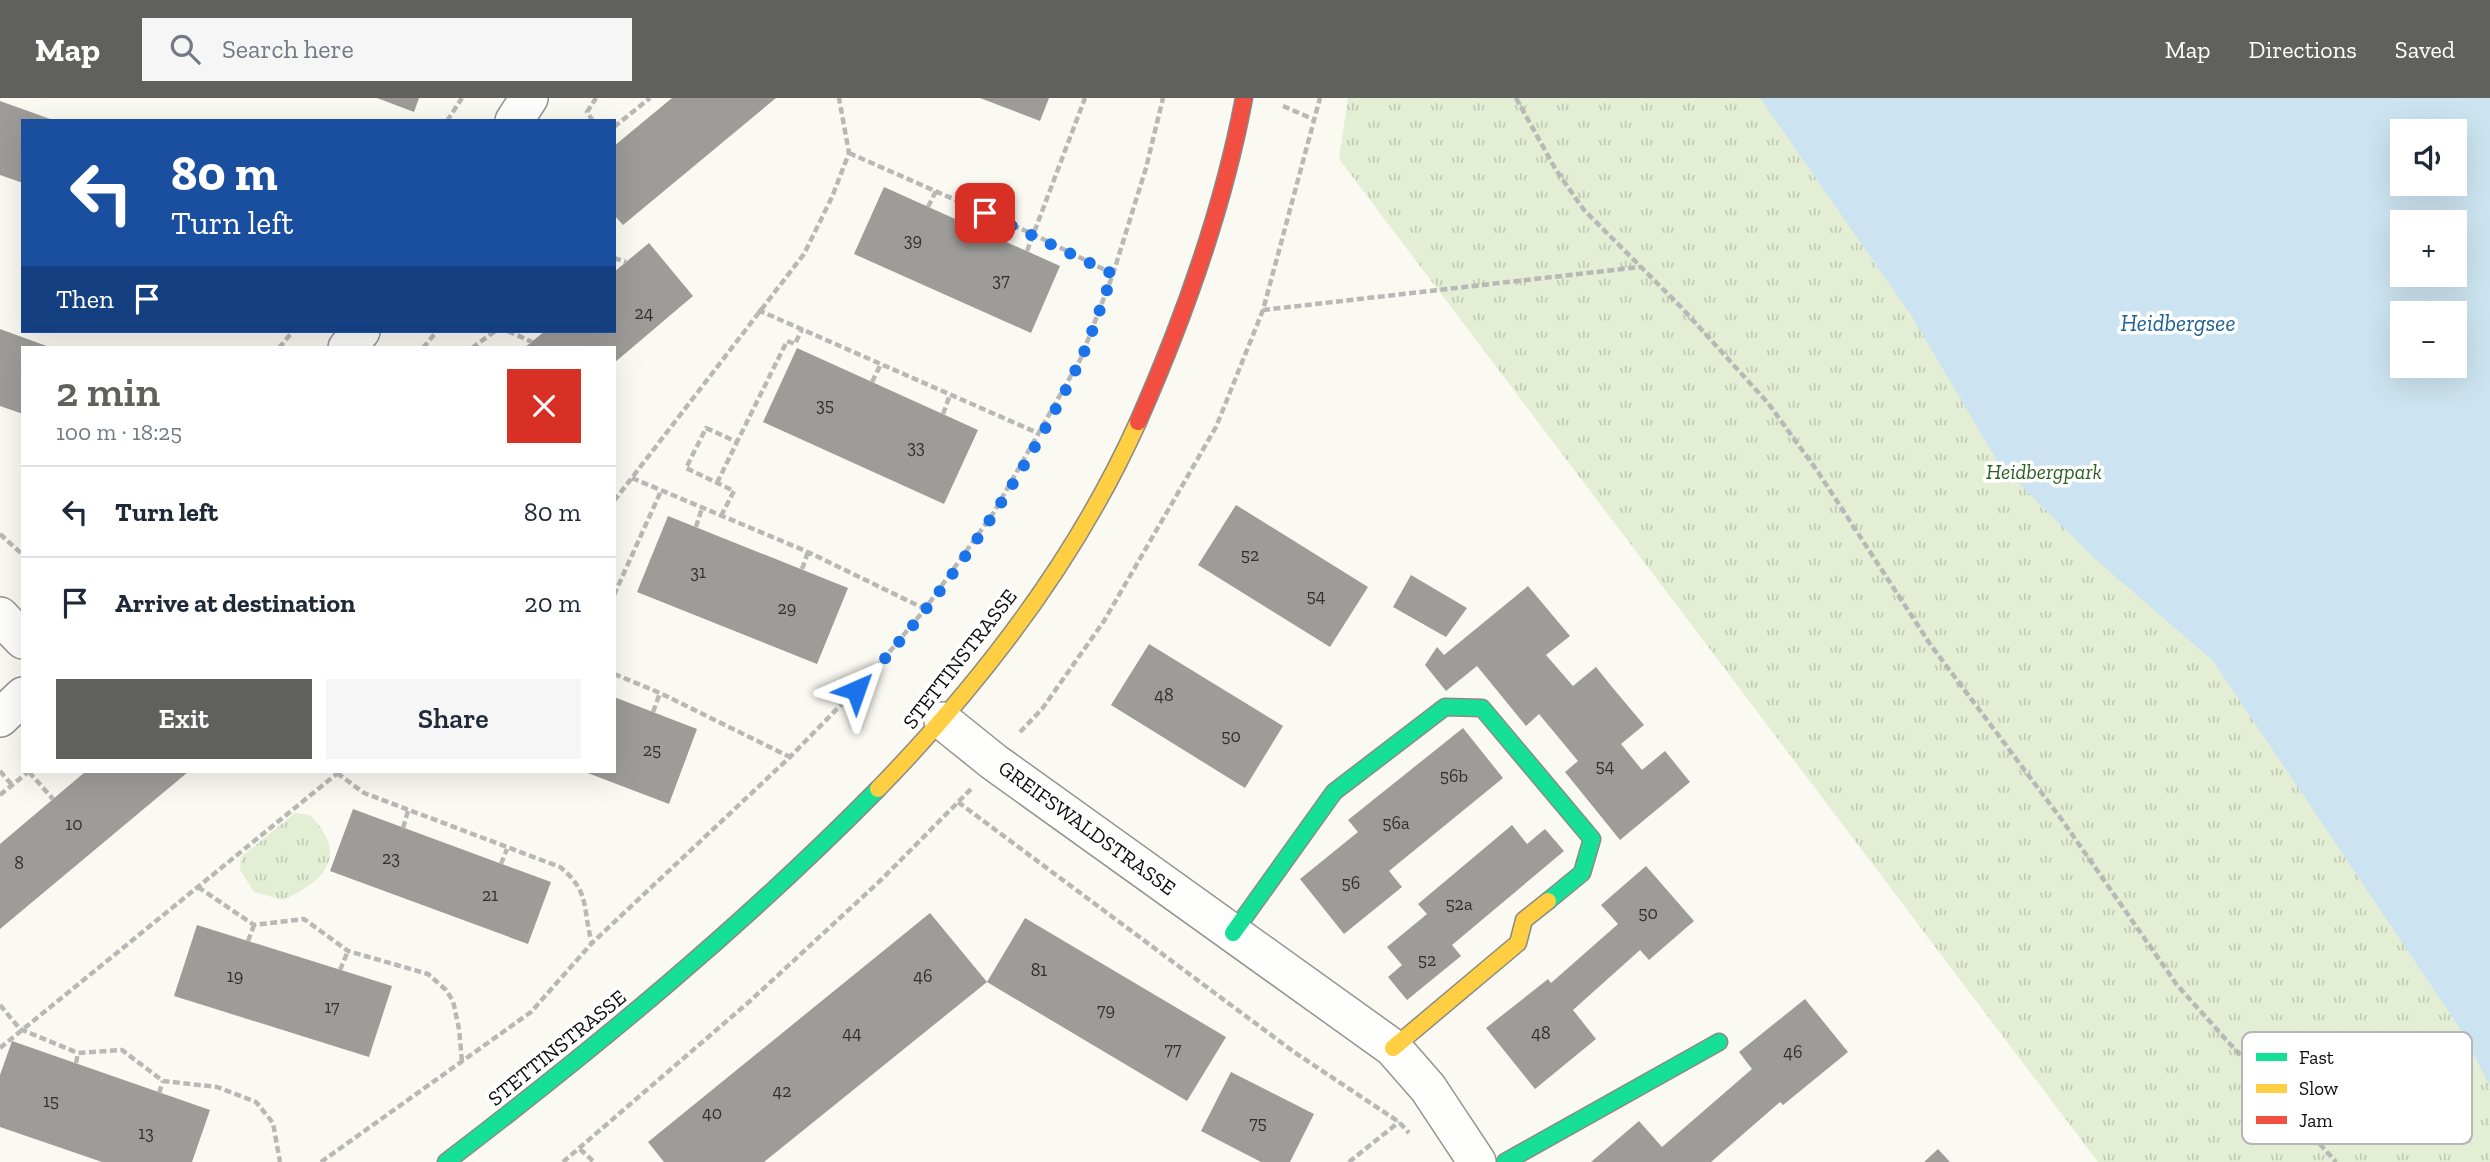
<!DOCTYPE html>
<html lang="en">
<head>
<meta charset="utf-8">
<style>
  body { margin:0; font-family:"Zilla Slab",serif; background:#f6f6f7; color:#1f2937; height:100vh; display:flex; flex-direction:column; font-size:26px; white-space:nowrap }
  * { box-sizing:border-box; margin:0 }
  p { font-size:23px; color:#747a83 }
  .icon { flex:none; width:38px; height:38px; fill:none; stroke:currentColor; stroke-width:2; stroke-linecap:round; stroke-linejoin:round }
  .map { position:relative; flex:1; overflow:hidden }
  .sheet { position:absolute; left:21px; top:248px; width:595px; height:427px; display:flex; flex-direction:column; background:#fff; border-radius:0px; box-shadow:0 7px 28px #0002 }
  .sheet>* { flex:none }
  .top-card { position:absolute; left:21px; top:21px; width:595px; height:214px; border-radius:0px; box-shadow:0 7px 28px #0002; background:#1a4fa0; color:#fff; overflow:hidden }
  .controls { position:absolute; left:2390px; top:21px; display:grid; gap:14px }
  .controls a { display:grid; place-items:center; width:77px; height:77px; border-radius:0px; background:#fff; box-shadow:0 7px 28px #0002; font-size:35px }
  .pin { position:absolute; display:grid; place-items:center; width:60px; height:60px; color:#fff; margin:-30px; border-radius:14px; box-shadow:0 4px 10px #0006 }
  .me { position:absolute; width:77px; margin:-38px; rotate:43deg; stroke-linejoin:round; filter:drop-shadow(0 0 5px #0008) }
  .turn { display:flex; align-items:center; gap:24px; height:147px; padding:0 35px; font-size:32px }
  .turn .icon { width:91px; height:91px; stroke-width:2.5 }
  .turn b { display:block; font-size:49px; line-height:60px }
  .then { display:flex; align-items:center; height:66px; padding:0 35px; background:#0003; gap:14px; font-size:26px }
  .round { display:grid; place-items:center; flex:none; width:74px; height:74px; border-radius:0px; background:#f6f6f7 }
  .headline { display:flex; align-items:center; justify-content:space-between; height:119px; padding:0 35px }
  h1 { font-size:42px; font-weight:600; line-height:52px; color:#60605d }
  .button { display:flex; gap:14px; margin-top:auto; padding:14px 35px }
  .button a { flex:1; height:80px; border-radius:0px; background:#60605d; color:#fff; font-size:28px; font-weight:600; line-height:80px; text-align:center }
  .button a+a { background:#f6f6f7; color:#1f2937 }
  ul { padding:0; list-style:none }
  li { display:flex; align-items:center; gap:21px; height:91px; padding:0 35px; border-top:2px solid #e0e1e3 }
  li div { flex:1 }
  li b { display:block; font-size:26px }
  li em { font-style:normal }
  header { display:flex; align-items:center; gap:42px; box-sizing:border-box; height:98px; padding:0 35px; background:#60605d; color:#fff }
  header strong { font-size:33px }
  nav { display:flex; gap:38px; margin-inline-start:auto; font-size:24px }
  .search { width:490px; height:63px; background:#f6f6f7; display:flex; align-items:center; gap:18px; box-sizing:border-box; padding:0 24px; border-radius:0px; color:#747a83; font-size:26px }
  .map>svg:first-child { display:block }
</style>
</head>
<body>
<header>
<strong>Map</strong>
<div class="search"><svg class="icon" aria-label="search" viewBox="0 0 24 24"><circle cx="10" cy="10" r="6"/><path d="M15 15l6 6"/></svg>Search here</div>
<nav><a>Map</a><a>Directions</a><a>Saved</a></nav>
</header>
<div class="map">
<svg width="2490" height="1064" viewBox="0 0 2490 1064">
  <defs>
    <pattern id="grass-tufts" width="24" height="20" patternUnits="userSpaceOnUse" patternTransform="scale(1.75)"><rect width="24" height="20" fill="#e3eed4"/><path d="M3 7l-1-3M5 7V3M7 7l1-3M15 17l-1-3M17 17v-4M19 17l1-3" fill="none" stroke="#c2cbb5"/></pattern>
  </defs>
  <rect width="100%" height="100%" fill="#faf9f2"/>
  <path fill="url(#grass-tufts)" fill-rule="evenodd" d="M1348,0H2490V1064H2098L1339,61ZM2403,33H2455V86H2403ZM2403,124H2455V177H2403ZM2403,215H2455V268H2403Z
    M295,715L310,717C349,757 326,782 283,802L254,794L240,772L241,759Z"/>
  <path fill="#cce4f1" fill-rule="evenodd" d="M1760,0H2490V988L2463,935L2213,563L2094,460L1999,366L1911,217ZM2403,33H2455V86H2403ZM2403,124H2455V177H2403ZM2403,215H2455V268H2403Z"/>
  <path fill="#9d9c98" d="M377,0H419L414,14Z
    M672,0H776L623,127L614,117V48Z
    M980,0H1049L1040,23Z
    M0,3L53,22L23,23V85L0,77Z
    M884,89L1060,168L1031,235L854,156Z
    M649,145L693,198L614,265V250H524L545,233H614V174Z
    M0,231L52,250H23V316L0,308Z
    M797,250L978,332L944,406L763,324Z
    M1236,407L1368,489L1330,549L1198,467Z
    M668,418L848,490L817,566L637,494Z
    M1411,477L1467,510L1446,539L1393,509Z
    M1528,488L1570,538L1546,557L1573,588L1596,569L1612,589L1644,627L1621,646L1642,672L1665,653L1690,684L1620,742L1565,674L1578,663L1539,616L1526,628L1477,568L1446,593L1425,567L1437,549L1444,557Z
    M1149,546L1283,628L1245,690L1111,607Z
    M614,599L697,631L669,706L585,674H614Z
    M1463,630L1503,680L1389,773L1402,789L1344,836L1300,781L1358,734L1348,722Z
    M85,674H188L0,831V746Z
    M353,711L551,784L528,846L330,773Z
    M1512,727L1527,746L1545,731L1564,753L1452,847L1461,858L1407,902L1388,879L1402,867L1387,849L1427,816L1418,806Z
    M1646,768L1694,823L1649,862L1640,852L1573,912L1596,941L1535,991L1486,930L1548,881L1551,885L1618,826L1601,807Z
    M930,815L987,884L764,1064H664L648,1044Z
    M1025,820L1226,939L1187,1003L987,884Z
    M197,827L392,888L369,959L174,898Z
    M1805,901L1848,954L1783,1007L1780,1004L1711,1064H1591L1639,1023L1662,1049L1752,971L1739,954Z
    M12,943L210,1012L192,1064H102L0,1029V977Z
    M1231,974L1314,1016L1290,1064H1261L1201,1033Z
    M1938,1051L1950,1064H1924Z"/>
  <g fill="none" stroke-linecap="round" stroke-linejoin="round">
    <g stroke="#949390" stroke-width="40">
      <path id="street" d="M514,23L529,0
        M347,250L361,233
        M0,518L23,542
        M0,620L23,598
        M943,623L994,664L1393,950L1428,990L1477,1064"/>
    </g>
    <g stroke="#8a8a87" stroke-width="19">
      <path id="fast" d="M1233,835L1334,694L1445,609L1482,610L1592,741L1582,775L1548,803
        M446,1064C598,948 744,827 878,691
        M1505,1064L1719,944"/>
    </g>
    <g stroke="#8a8a87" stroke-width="19">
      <path id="slow" d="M878,691C983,583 1076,462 1138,324
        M1393,950L1518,845L1524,822L1548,803"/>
    </g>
    <g stroke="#8a8a87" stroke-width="19">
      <path id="jam" d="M1138,324C1184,220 1223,112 1244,0"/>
    </g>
    <path stroke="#b8b8b6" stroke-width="4.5" stroke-dasharray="7 3.5" stroke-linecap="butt" d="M1516,0L1556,72L1584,112L1681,209L1768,305L1818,374L1930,546L2062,722L2177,887L2336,1064
      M1283,8L1315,22
      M447,23L462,0
      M593,23L587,14L596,0
      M614,29L650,0
      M849,55L1035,137L1113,176
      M928,109L936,93
      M1027,153L1085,0
      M614,160L626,164
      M758,212L1040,336
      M1263,212L1640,169
      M508,233L532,244
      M279,250L293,233
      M423,250L437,233
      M472,250L495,233
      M872,284L881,266
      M943,316L950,297
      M632,380L808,454L925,511
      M717,385L737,344
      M614,403L804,156L832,99L849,55L839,0
      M721,418L734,393L686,370L706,330L737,344L787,243L795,246L802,231
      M696,429L702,410
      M0,436L23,457
      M802,471L808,454
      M614,497L661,393
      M614,576L660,595L790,659
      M653,614L660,595
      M1020,634L1042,611L1104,523L1216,329L1263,212L1320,0
      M0,673L12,687
      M29,674L53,701
      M337,675L364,695L560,769C591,794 582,811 592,845
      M0,697L28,674
      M958,704L1294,954L1399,1024L1409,1035
      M403,730L408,713
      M501,766L507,751
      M198,789L254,827L304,821L348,853L428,876L446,892L453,903L459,931L462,964
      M248,843L254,827
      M340,872L348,853
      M0,907L20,931L78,955L122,952L163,983L217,989L256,1004L273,1025L280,1064
      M0,950L339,674
      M76,965L78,955
      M159,995L163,983
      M580,1051L594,1064
      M321,1064L531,914L592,845L790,659L872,575L925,511L994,414L1081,260L1113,176L1146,70L1163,0
      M563,1064L750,903L882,781L971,691
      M1349,1064L1399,1024"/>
    <use href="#street" stroke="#fefefd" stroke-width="37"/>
    <use href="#fast" stroke="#16e098" stroke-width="16"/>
    <use href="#slow" stroke="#ffcf43" stroke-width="16"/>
    <use href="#jam" stroke="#f24e42" stroke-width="16"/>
  </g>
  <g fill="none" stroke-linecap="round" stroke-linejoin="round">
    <path stroke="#1a73e8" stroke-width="12" stroke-dasharray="0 21.6" d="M856,592C945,499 1025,378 1081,261C1093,234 1102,204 1113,176L985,115"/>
  </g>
  <g text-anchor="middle" stroke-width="7" stroke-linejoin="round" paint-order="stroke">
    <g font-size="18" fill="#313130">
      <text x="913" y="148">39</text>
      <text x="1001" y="188">37</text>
      <text x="644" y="221">24</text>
      <text x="825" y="313">35</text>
      <text x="916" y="355">33</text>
      <text x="1250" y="463">52</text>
      <text x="698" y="480">31</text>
      <text x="1316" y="504">54</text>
      <text x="787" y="516">29</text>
      <text x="1164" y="603">48</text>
      <text x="1231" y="644">50</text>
      <text x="652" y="658">25</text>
      <text x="1605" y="674">54</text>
      <text x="1454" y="684">56b</text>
      <text x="1396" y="731">56a</text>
      <text x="74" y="732">10</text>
      <text x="391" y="766">23</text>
      <text x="19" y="771">8</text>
      <text x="1351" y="791">56</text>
      <text x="490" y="803">21</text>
      <text x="1459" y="812">52a</text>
      <text x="1648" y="821">50</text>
      <text x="1427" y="868">52</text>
      <text x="1039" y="878">81</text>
      <text x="235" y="884">19</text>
      <text x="923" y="884">46</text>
      <text x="332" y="915">17</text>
      <text x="1106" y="918">79</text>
      <text x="852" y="941">44</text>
      <text x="1541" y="941">48</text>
      <text x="1173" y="957">77</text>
      <text x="1793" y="960">46</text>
      <text x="782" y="999">42</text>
      <text x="51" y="1009">15</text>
      <text x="712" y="1021">40</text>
      <text x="1258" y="1031">75</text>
      <text x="146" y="1041">13</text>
    </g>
    <g font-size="21" font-style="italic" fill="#2f5f23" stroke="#fff">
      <text x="2044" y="381">Heidbergpark</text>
    </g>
    <g font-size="21" fill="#0d0d0d" stroke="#fff">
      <text transform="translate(960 561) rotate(-52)" y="7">STETTINSTRASSE</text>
      <text transform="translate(1087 730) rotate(36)" y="7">GREIFSWALDSTRASSE</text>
      <text transform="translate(557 950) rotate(-39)" y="7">STETTINSTRASSE</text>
    </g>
    <g font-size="23" font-style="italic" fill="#216294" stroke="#fff">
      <text x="2178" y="233">Heidbergsee</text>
    </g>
  </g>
  <rect x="2242" y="934" width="230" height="112" rx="10" fill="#fff" stroke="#b6b6b6" stroke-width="2"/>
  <rect x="2256" y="955" width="31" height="8" fill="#16e098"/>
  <rect x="2256" y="986" width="31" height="9" fill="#ffcf43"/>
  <rect x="2256" y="1018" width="31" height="8" fill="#f24e42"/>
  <g font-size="19" fill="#0d0d0d">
    <text x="2299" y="966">Fast</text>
    <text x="2299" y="997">Slow</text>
    <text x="2299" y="1029">Jam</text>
  </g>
</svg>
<div class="controls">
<a><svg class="icon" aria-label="sound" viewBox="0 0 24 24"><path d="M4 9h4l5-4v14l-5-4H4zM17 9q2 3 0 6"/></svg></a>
<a>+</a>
<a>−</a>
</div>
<div class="pin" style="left:985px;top:115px;background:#d93025"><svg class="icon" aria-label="arrive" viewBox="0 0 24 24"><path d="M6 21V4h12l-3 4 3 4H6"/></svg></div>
<svg class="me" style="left:856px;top:592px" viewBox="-20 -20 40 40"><path d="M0-17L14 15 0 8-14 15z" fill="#1a73e8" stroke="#fff" stroke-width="4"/></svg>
<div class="top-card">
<div class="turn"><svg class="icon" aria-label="left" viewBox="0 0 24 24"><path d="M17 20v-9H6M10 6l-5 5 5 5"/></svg><div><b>80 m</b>Turn left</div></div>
<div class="then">Then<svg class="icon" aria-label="arrive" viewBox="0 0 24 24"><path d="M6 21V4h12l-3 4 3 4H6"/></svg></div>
</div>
<section class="sheet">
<div class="headline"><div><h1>2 min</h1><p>100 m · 18:25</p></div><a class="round" style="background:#d93025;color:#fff"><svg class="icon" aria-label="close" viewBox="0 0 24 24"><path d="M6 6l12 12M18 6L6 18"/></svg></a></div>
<ul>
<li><svg class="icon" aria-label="left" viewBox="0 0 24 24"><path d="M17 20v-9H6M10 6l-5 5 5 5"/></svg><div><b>Turn left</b></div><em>80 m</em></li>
<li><svg class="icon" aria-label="arrive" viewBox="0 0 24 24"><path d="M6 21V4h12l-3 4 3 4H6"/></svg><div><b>Arrive at destination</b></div><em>20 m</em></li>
</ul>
<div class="button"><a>Exit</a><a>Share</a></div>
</section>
</div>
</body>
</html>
